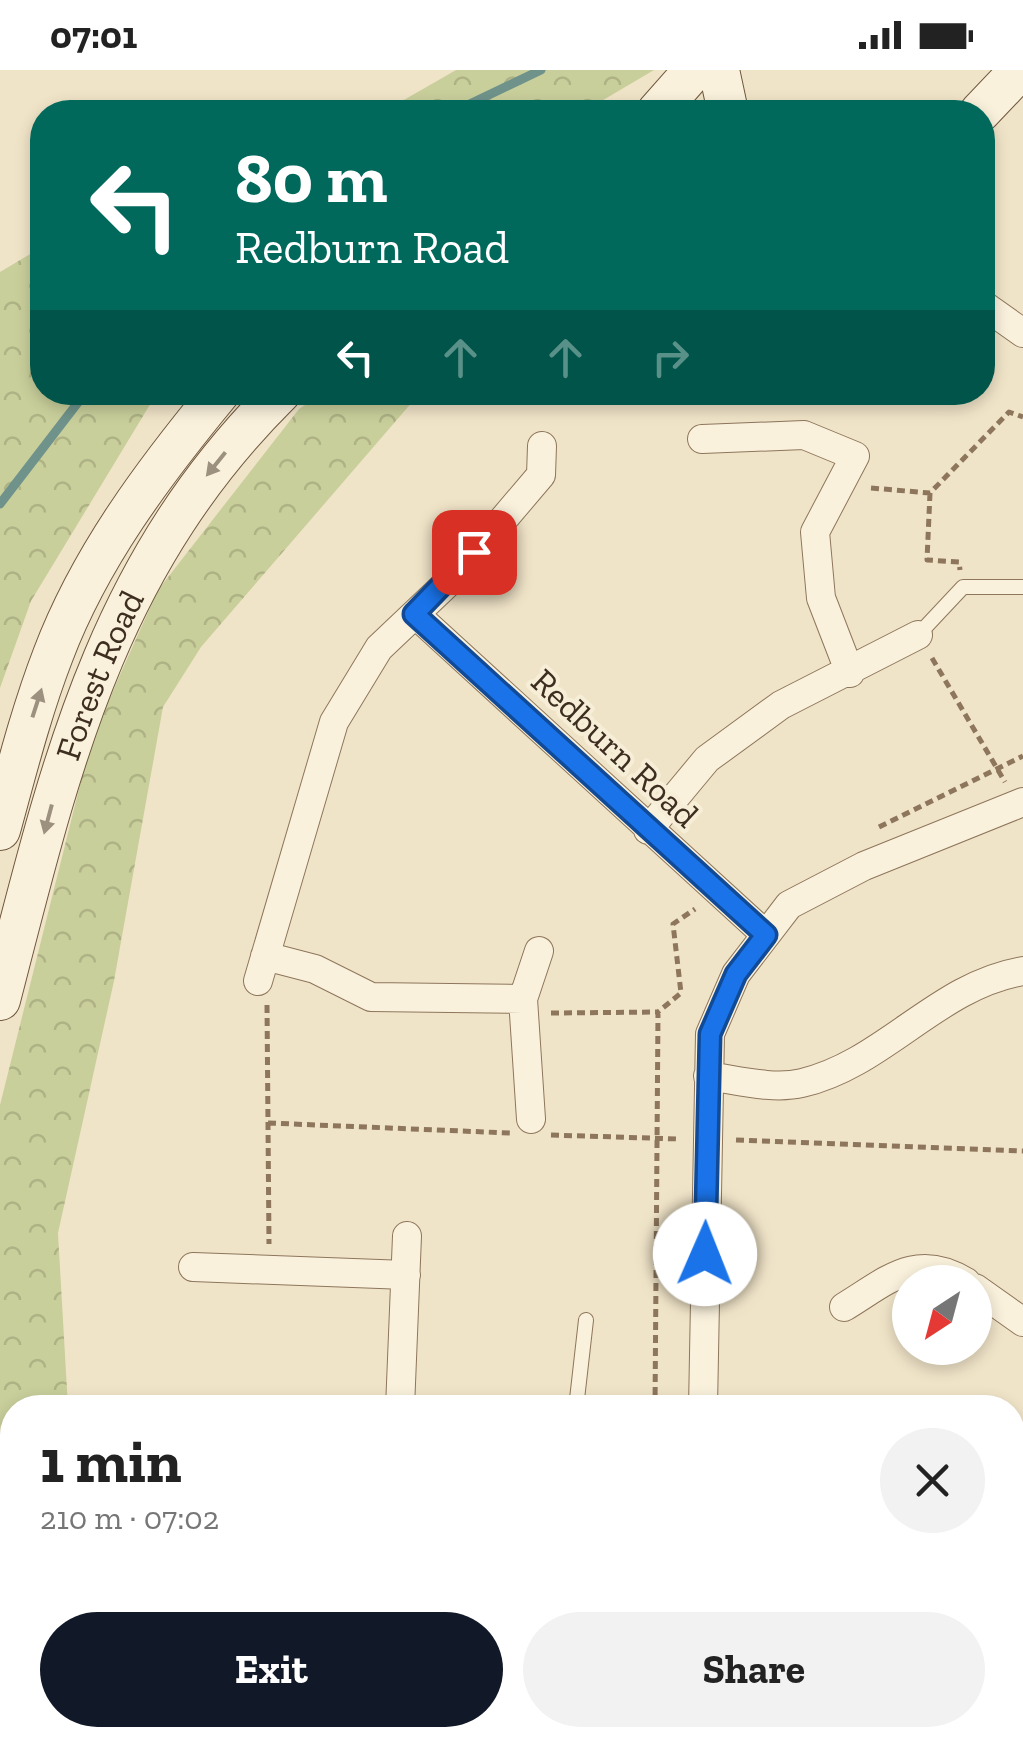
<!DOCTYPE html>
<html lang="en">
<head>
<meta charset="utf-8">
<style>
  body { margin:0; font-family:"Zilla Slab",serif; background:#f2f2f2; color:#222; height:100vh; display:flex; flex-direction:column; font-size:38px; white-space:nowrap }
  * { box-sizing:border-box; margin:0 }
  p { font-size:32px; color:#767676 }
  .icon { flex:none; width:55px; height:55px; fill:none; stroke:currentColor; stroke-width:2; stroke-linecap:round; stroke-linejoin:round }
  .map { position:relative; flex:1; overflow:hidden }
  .details { position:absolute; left:0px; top:1325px; width:1025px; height:352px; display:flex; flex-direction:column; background:#fff; border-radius:40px 40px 0 0; box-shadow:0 5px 15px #0003 }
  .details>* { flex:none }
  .hud { position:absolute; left:30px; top:30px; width:965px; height:305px; border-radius:40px; box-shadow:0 5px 15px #0003; background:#00695c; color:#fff; overflow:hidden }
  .needle { width:65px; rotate:216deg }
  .fabs { position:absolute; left:892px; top:1195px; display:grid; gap:20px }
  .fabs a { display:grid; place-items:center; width:100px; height:100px; border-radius:50%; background:#fff; box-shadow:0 5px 15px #0003; font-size:50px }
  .pin { position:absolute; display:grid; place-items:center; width:85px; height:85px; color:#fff; margin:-42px; border-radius:20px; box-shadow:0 5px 15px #0006 }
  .me { position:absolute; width:110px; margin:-55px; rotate:1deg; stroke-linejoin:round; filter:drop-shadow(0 0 8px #0008) }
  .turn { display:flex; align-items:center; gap:35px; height:210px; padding:0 40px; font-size:45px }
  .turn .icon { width:130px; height:130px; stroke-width:2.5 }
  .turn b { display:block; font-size:70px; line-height:85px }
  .lanes { display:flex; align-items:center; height:95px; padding:0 40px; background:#0003; justify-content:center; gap:50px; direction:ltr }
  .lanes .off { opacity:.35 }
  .round { display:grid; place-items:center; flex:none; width:105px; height:105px; border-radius:52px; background:#f2f2f2 }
  .headline { display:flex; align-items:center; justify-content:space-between; height:170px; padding:0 40px }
  h1 { font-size:60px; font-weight:700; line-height:75px }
  .cta { display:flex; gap:20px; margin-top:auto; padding:20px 40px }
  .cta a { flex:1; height:115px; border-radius:60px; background:#111827; color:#fff; font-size:40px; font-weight:700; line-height:115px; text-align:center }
  .cta a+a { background:#f2f2f2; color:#222 }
  .status { display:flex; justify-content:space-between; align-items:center; height:70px; padding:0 50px; background:#fff; direction:ltr }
  .status svg { height:28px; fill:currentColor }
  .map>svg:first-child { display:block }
</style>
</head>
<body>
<div class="status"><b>07:01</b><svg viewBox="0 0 49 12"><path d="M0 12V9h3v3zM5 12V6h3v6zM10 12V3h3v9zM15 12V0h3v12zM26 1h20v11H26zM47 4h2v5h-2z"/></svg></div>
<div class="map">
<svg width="1023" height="1676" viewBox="0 0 1023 1676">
  <defs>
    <pattern id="forest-crowns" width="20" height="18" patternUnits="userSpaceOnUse" patternTransform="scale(2.5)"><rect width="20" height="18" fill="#c9cf9b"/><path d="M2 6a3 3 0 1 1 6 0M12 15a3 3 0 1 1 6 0" fill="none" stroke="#aeb285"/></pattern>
  </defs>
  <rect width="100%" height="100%" fill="#f0e4c8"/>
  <path fill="url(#forest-crowns)" d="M456,0H654L583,42H383Z
    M42,177V322L157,323L31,531L0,618V202Z
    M323,323H420L201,577L163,637L114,911L58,1163L68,1337L12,1338V1428L0,1355V1035L92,667L158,520L299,339Z
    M102,1665H221L229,1676H110Z"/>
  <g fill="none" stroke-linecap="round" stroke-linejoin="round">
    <path stroke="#6f938a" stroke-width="9" d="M453,42L541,0
      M0,434L86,322"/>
    <g stroke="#8d765c" stroke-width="16">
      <path id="lane" d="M918,565L963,517H1023
        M576,1338L586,1250"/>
    </g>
    <g stroke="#8d765c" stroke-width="30">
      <path id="street" d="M982,234L1023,263
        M702,369L804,365L855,386L815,462L821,528L850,603
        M415,544L766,865
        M648,760L707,689L781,635L918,565
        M265,886L315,899L371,927L523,929
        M258,911L334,652L379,578L456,505L541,405L542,376
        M708,1006C737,1010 773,1020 802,1013C884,994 938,915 1023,901
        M531,1049L523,929L539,881
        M193,1197L406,1205
        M975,1218L1023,1252
        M844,1237C887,1211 916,1181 966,1212
        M400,1338L407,1166
        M703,1338L710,964L736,904L789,835L864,796L1023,732
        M1012,1379L1023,1370
        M1012,1426L1023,1441
        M737,1665L740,1676
        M631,1676L656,1665"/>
    </g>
    <g stroke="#6f573f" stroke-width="42">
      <g id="secondary">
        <path d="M719,0L728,42"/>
        <path d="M657,42L694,0"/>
        <path d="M980,42L1020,0"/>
        <path d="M0,760C16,702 31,642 53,585C90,487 154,402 220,322"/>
        <path id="s1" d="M0,930C60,698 104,497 281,322"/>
        <path d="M0,1488L12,1523"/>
        <path d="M0,1612L12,1634"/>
        <path d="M30,1665L37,1676"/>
        <path d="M82,1665L88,1676"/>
      </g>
    </g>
    <path stroke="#8d765c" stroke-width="5" stroke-dasharray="8 5" stroke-linecap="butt" d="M871,418L930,423L1009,342L1023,347
      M930,423L927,490L959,492L960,500
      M932,588L1005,712
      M879,757L1023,686
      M267,935L269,1174
      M551,943L658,942
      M268,1053L510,1063
      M551,1065L680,1069
      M736,1070L1023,1081
      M655,1338L658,942L681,923L673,854L695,839
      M365,1665L370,1676"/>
    <use href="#lane" stroke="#faf1dc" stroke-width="14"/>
    <use href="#street" stroke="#faf1dc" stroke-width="28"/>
    <use href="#secondary" stroke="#faf1dc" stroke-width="40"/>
  </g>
  <defs><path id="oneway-solid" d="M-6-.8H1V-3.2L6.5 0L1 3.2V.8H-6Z" transform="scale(2.5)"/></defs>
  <g fill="#9c907e">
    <use href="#oneway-solid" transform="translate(216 394) rotate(129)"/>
    <use href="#oneway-solid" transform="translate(37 633) rotate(-72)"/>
    <use href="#oneway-solid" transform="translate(48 749) rotate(105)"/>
  </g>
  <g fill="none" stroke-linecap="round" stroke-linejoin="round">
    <g stroke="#114b97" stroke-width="25">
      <path id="route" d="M474,482L414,544L766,865L736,904L710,964L705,1184"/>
    </g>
    <use href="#route" stroke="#1a73e8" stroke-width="18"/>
  </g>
  <g text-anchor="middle" stroke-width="8" stroke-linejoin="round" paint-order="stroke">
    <g font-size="35" fill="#3d2e20" stroke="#f7eed8">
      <text dy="12" stroke="none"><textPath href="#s1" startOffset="340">Forest Road</textPath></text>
      <text transform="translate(615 678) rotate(43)" y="12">Redburn Road</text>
    </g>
  </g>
</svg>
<div class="fabs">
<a><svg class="needle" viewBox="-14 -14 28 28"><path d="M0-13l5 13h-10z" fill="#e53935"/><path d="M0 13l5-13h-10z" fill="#767676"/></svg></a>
</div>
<div class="pin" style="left:474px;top:482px;background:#d93025"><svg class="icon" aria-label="arrive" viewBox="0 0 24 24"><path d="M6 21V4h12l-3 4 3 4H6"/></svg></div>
<svg class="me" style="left:705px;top:1184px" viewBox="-20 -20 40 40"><circle r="19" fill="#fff"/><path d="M0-13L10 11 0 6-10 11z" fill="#1a73e8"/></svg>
<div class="hud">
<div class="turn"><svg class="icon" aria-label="left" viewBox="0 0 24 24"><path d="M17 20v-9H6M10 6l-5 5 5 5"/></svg><div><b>80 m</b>Redburn Road</div></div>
<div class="lanes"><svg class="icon" aria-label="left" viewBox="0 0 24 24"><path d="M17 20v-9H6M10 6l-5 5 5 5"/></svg><svg class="icon off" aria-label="ahead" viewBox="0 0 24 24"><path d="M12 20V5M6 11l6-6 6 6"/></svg><svg class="icon off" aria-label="ahead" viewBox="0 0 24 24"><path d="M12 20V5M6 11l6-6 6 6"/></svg><svg class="icon off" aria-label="right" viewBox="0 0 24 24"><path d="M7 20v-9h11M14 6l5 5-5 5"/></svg></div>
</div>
<section class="details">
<div class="headline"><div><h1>1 min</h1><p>210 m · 07:02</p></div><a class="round"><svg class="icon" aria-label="close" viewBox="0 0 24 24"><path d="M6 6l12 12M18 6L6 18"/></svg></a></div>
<div class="cta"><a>Exit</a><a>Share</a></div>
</section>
</div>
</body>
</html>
